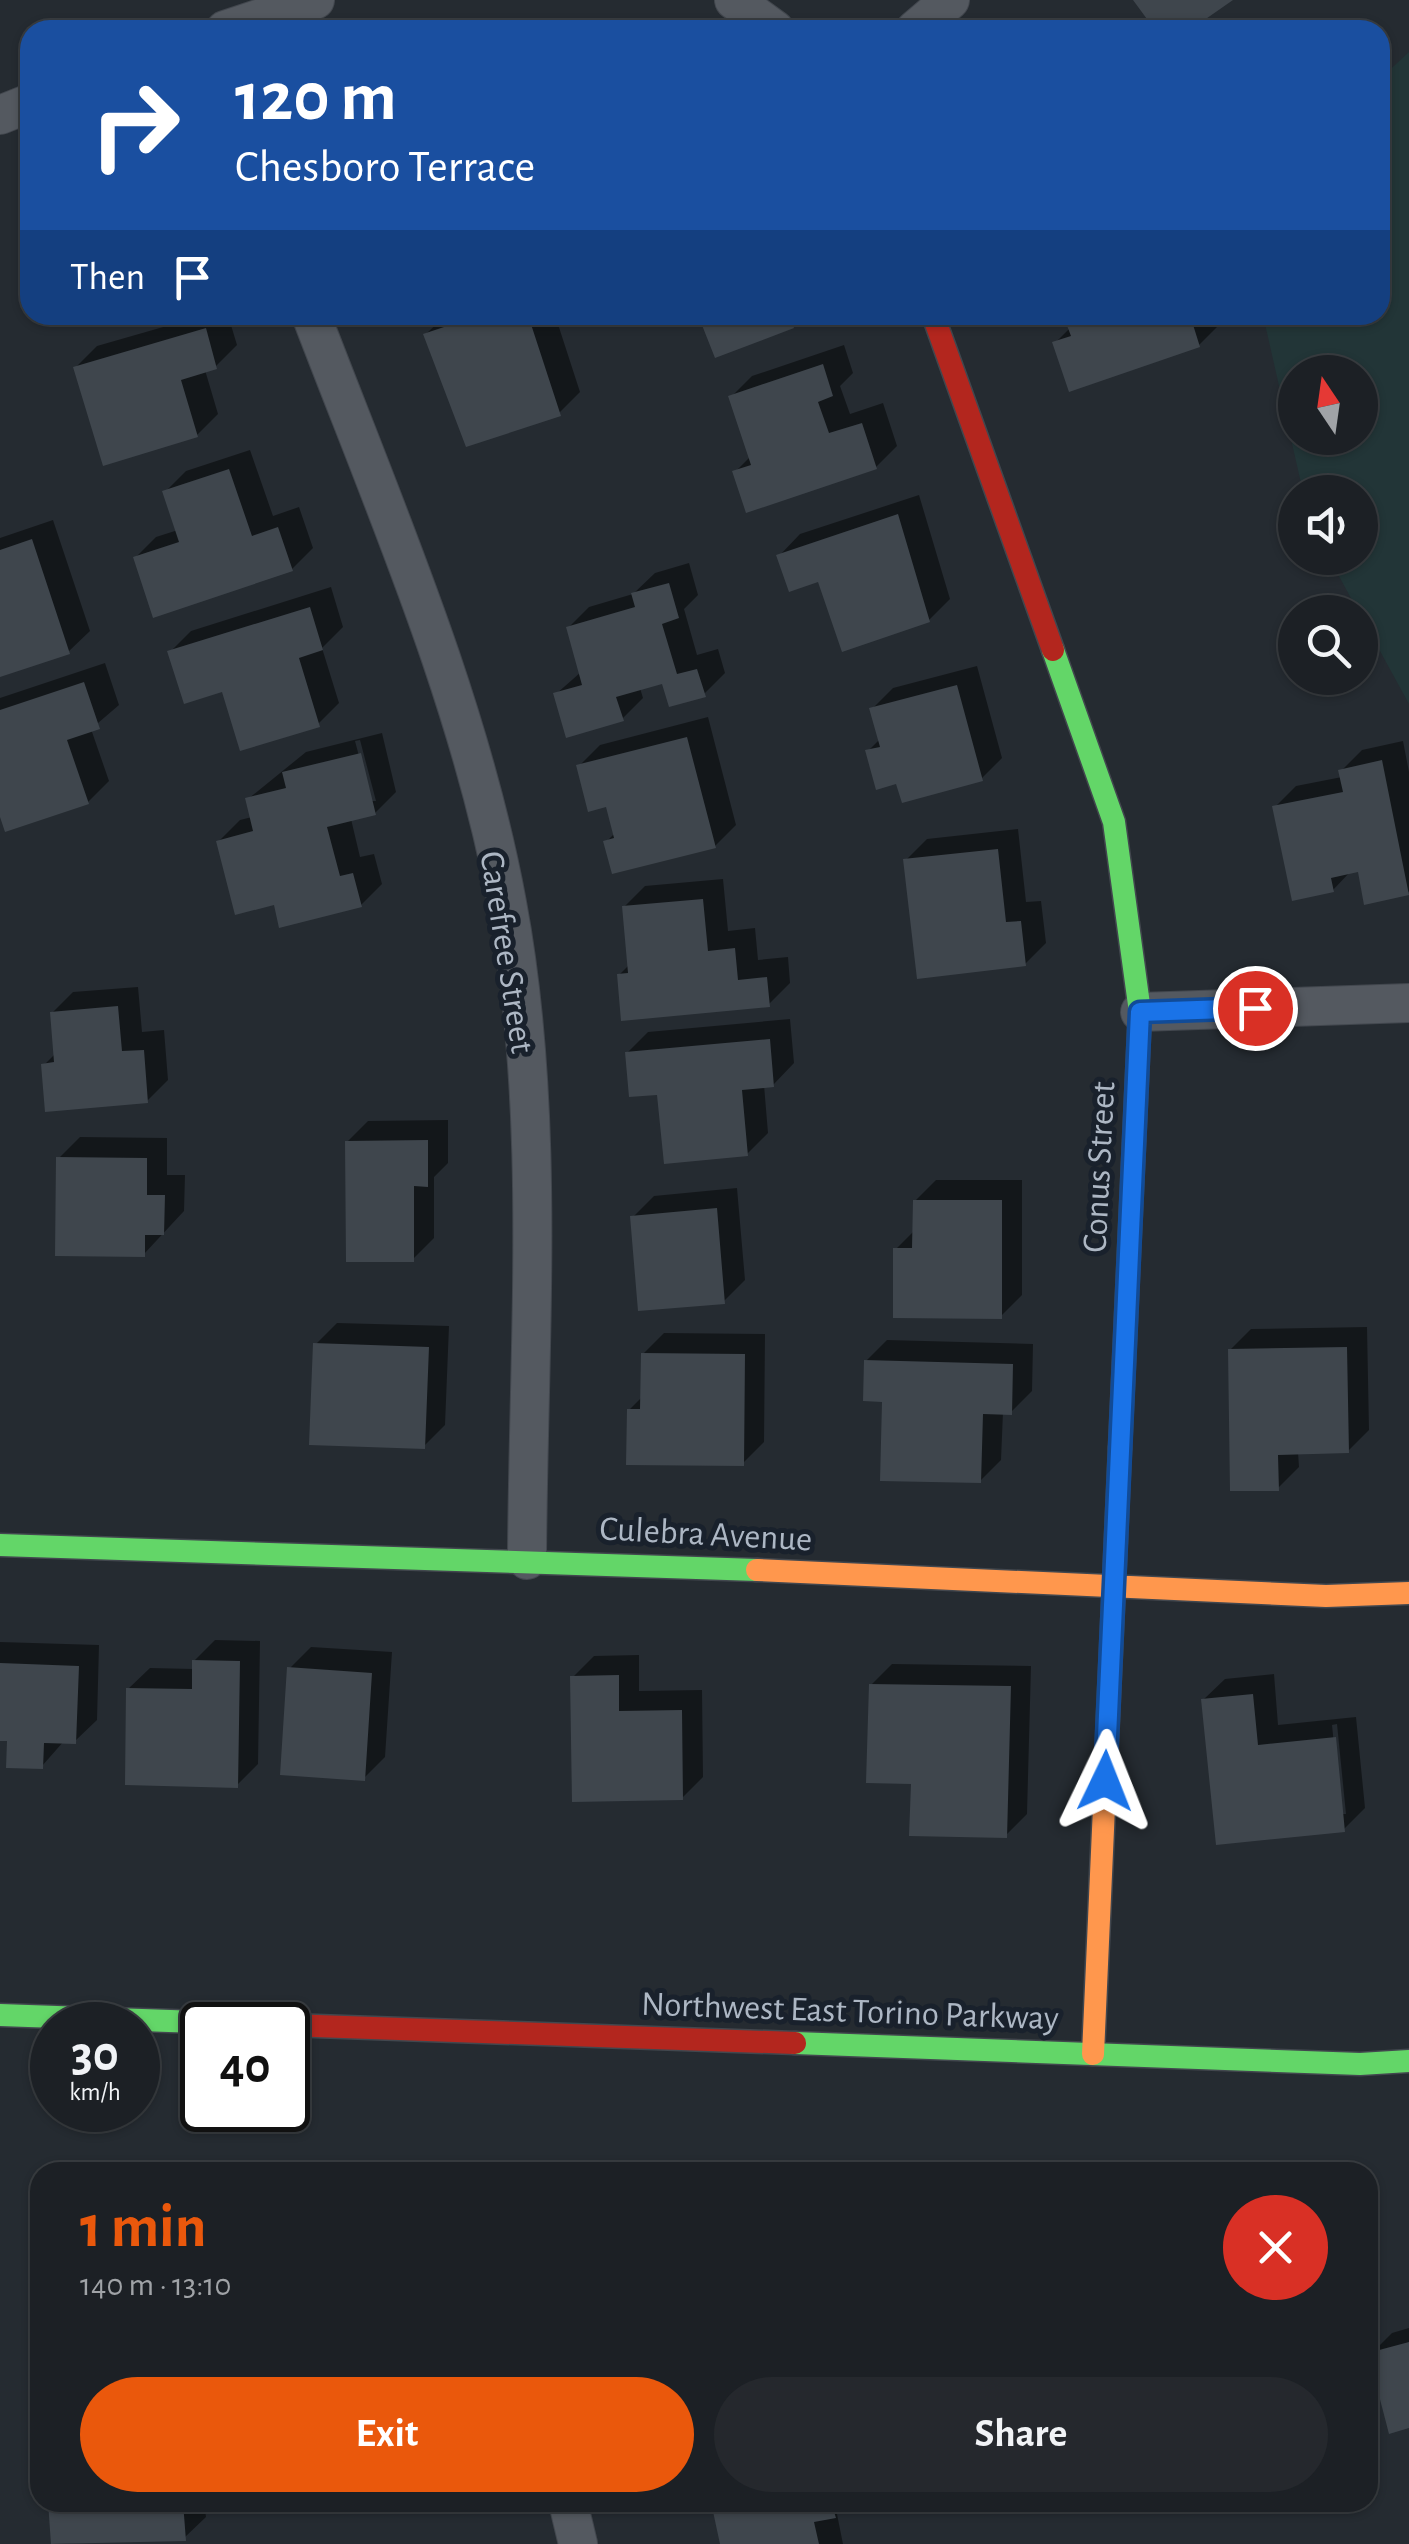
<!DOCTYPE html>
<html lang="en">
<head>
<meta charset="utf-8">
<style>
  body { margin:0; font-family:"Alegreya Sans",sans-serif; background:#25282d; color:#f1f3f6; height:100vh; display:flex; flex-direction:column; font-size:38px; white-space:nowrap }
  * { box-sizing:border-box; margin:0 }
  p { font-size:32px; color:#a0a3a7 }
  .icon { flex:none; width:55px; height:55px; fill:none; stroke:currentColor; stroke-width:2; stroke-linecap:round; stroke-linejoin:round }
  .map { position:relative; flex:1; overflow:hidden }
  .sheet { position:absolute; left:30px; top:2162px; width:1348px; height:350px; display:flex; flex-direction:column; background:#1c2025; border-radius:30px; box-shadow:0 2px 8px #0004,0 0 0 2px #3a3e42 }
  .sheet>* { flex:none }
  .top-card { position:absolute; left:20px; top:20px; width:1370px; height:305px; border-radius:30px; box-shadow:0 2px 8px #0004,0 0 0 2px #3a3e42; background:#1a4fa0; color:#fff; overflow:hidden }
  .needle { width:65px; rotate:347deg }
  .buttons { position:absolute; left:1278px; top:355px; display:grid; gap:20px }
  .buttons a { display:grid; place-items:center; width:100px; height:100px; border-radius:50%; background:#1c2025; box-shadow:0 2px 8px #0004,0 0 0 2px #3a3e42; font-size:50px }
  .speed { position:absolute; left:30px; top:2002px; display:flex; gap:20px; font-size:50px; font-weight:700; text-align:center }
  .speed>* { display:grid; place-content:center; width:130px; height:130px; border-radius:50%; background:#1c2025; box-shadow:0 2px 8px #0004,0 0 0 2px #3a3e42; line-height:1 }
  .speed small { font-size:25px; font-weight:400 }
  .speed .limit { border:5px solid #111; border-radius:15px; background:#fff; color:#111 }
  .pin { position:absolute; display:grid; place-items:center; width:85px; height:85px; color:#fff; margin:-42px; border:5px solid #fff; border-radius:50%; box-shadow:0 2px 10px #0007 }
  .me { position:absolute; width:110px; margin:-55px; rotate:2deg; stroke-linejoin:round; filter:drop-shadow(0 0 8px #0008) }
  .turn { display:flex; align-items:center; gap:35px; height:210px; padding:0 50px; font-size:45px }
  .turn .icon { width:130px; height:130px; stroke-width:2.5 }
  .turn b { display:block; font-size:70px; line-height:85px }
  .then { display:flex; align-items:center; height:95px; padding:0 50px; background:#0003; gap:20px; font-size:38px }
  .round { display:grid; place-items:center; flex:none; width:105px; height:105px; border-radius:52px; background:#25282d }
  .headline { display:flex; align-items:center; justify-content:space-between; height:170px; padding:0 50px }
  h1 { font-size:60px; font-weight:700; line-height:75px; color:#ea580c }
  .button { display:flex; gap:20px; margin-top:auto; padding:20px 50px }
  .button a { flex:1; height:115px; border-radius:60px; background:#ea580c; color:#fff; font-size:40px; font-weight:700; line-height:115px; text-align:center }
  .button a+a { background:#25282d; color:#f1f3f6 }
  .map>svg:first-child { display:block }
</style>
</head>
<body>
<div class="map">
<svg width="1409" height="2544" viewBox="0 0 1409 2544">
  <rect width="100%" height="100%" fill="#252b31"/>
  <path fill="#223537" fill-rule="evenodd" d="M1409,52V704L1329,558H1360V492H1303L1263,315H1380V79ZM1295,372H1360V438H1295Z"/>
  <path fill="#0007" fill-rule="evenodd" d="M54,315H72L56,321Z
    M205,315H228L237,345L216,366L205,370L218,414L197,435L76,367L97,346Z
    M446,315H555L580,392L559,413L426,334Z
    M701,315H804L793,326Z
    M1066,315H1217L1220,324L1199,345L1055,343L1070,328Z
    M844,345L853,373L840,386L850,414L883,403L897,446L876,467L735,472L751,456L731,397L752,376Z
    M250,450L273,516L299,507L313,548L292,569L135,558L156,537L178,530L165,492L186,471Z
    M919,495L950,599L929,620L820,579L779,556L800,534Z
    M53,520L90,631L68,652L0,674V538Z
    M689,563L698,595L684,609L697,655L718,649L725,673L704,694L664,681L640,688L643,698L622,719L556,694L581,672L568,628L589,607L633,594L655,573Z
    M331,587L343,627L322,648L339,703L318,724L223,689L170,652L191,631Z
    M105,663L119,705L91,729L109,781L88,802L0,809V698Z
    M977,666L1002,758L981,779L898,781L868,751L880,739L872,709L893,688Z
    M708,717L736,825L715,846L606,842L615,833L608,804L579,766L600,745Z
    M382,733L396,792L375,813L351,819L360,857L374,854L382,884L361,905L276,902L219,841L240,820L252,817L248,799L306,752ZM360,740L376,801H371L355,741Z
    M1403,741L1409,772V892L1360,870L1351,871L1333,890L1275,807L1296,786L1342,777L1341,771L1362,750Z
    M1018,829L1026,902L1041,901L1046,943L1025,964L906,860L927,839Z
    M723,879L728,931L755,928L758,960L788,957L790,983L769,1004L619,975L629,965L624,907L645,886Z
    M138,987L142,1032L164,1030L168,1080L147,1101L44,1065L56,1053L52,1013L73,992Z
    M790,1019L794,1063L773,1085H764L768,1133L747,1154L659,1092L627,1053L648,1032Z
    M448,1120V1163L434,1177V1238L413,1259L347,1142L368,1121Z
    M80,1137L167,1138V1175H185L184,1211L144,1254L59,1158Z
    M936,1180H1022V1295L1001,1316L896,1249L915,1230V1201Z
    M737,1188L745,1280L724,1301L633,1217L654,1196Z
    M337,1323L449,1326L445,1425L424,1446L316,1344Z
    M1367,1327L1369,1430L1348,1451L1298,1452L1299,1467L1278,1488L1230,1350L1251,1329Z
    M664,1333L765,1334L764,1442L743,1463L629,1410L642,1397L643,1354Z
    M887,1340L1033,1344L1032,1391L1011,1412H1003L1001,1460L980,1481L866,1361Z
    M215,1640L260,1641L258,1764L237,1785L128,1689L150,1668L194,1669V1661Z
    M0,1642L99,1645L97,1720L75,1741H64L42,1766L9,1738H0Z
    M311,1647L392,1652L385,1757L364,1778L290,1668Z
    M639,1655V1691L702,1690L703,1777L682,1798L573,1677L594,1656Z
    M892,1664L1031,1666L1027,1814L1006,1835L913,1781L871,1685Z
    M1274,1674L1278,1725L1356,1717L1365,1808L1344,1829L1203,1700L1225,1679ZM1337,1724L1346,1814H1341L1332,1725Z
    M1409,2328V2426L1371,2354L1392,2333Z
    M1368,2378L1375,2407L1368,2414Z
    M50,2502H204L206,2517L184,2538L53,2544Z
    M714,2502H848L837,2514L843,2544H722Z"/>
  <path fill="#3f464d" d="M1133,0H1233L1190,30H1155Z
    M480,315H528L561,416L466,447L423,334Z
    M698,315H789L794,328L715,358Z
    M1063,315H1190L1200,347L1069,392L1052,342L1071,336Z
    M206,328L217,369L181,380L198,437L103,466L73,367Z
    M823,364L833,396L818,402L829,433L862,423L877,469L746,513L732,471L751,465L728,396Z
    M229,469L252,536L278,527L293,571L153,618L133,557L179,542L162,491Z
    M898,514L930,622L842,652L818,582L789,592L776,555Z
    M32,539L70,654L0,677V550Z
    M669,583L679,618L662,624L677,674L697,669L706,697L669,707L662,684L616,697L624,721L566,738L553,693L582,685L566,627L635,607L631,593Z
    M310,607L323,650L299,658L320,727L240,751L222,692L184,704L167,651Z
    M84,682L100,729L67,740L89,804L5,832L0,817V710Z
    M957,685L983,781L902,803L896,784L876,790L865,750L880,747L869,708Z
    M687,737L716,848L612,874L603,841L614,838L606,807L588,812L576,765Z
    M361,753L376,815L327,827L340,876L353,873L362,907L279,928L274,905L235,915L216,841L253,831L245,798L286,788L282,772Z
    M1382,760L1409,895L1364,905L1358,872L1331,878L1334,892L1292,901L1272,806L1343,792L1338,770Z
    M998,849L1006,922L1021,921L1026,966L917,979L903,859Z
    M703,899L708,951L735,948L738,980L767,977L770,1007L621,1021L617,974L628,973L622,906Z
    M118,1006L122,1051L144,1050L148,1103L45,1112L41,1064L54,1062L50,1012Z
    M770,1039L774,1087L742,1090L748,1156L664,1164L657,1095L629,1097L625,1052Z
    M428,1140V1187L414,1186V1262H346L345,1141Z
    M56,1157L147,1158V1195H165L164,1235H145V1257L55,1256Z
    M913,1200H1002V1319L893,1318V1248H912Z
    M717,1208L725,1304L638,1311L630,1216Z
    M313,1343L429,1347L425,1449L309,1445Z
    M1347,1347L1349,1453L1278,1455L1279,1491H1230L1228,1349Z
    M641,1353L745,1354L744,1466L626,1465L627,1409H640Z
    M864,1360L1013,1364L1012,1415L983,1414L981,1483L880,1481L882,1402L863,1401Z
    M192,1660L240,1661L238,1788L125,1785L126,1688L192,1689Z
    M0,1663L79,1666L76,1744L44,1743L43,1769L6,1768L7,1741H0Z
    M287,1667L372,1673L365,1781L280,1775Z
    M619,1675V1711L682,1710L683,1800L572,1802L570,1676Z
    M869,1684L1011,1686L1007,1838L909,1836L911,1784L866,1783Z
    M1253,1694L1258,1745L1336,1737L1345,1832L1216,1845L1201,1699Z
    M1409,2342V2428L1389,2434L1368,2353Z
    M48,2502H183L186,2541L51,2544Z
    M711,2502H831L836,2518L814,2522L819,2544H720Z"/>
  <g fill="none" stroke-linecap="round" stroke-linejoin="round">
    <g stroke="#42474e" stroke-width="40">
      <path id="street" d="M734,0L775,30
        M225,30L315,0
        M915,30L950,0
        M0,115L30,103
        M311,315C384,506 470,702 507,903C547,1116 528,1344 527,1560
        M1140,1012L1409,1003
        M568,2502L578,2544"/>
    </g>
    <g stroke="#42474e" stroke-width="25">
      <path id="fast" d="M1053,650L1114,822L1140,1012L1120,1448
        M0,1545L757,1570
        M0,2015L281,2025
        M795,2043L1360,2064L1409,2061"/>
    </g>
    <g stroke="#42474e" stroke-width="25">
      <path id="slow" d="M757,1570L1326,1596L1409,1593
        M1093,2054L1120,1448"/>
    </g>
    <g stroke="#42474e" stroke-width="25">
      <path id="jam" d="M933,315L1053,650
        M288,2025L795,2043"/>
    </g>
    <use href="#street" stroke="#545960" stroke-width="38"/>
    <use href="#fast" stroke="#63d668" stroke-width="22"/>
    <use href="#slow" stroke="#ff974d" stroke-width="22"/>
    <use href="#jam" stroke="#b3261e" stroke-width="22"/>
  </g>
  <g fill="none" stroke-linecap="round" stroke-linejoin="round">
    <g stroke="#114b97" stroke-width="25">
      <path id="route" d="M1105,1781L1140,1012L1255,1008"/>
    </g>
    <use href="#route" stroke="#1a73e8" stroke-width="18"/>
  </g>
  <g text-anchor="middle" stroke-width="10" stroke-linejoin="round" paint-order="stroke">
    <g font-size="35" fill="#adb7c4" stroke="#19212c">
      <text transform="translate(508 952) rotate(81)" y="12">Carefree Street</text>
      <text transform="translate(1098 1167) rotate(-87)" y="12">Conus Street</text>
      <text transform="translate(706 1533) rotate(3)" y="12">Culebra Avenue</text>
      <text transform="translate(850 2010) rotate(2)" y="12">Northwest East Torino Parkway</text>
    </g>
  </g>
</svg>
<div class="buttons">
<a><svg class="needle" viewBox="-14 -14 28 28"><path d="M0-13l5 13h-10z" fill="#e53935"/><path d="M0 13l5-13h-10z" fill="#a0a3a7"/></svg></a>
<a><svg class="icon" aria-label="sound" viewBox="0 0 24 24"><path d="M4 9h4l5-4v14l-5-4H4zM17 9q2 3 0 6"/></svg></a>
<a><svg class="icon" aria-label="search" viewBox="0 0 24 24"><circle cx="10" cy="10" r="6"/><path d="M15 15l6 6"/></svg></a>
</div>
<div class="speed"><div>30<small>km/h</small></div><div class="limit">40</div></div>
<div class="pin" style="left:1255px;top:1008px;background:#d93025"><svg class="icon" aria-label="arrive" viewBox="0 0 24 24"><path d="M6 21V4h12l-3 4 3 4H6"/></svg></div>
<svg class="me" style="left:1105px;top:1781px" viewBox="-20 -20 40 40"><path d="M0-17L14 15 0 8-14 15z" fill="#1a73e8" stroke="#fff" stroke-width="4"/></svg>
<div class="top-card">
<div class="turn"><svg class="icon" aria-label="right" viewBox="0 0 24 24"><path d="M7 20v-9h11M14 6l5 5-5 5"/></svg><div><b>120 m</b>Chesboro Terrace</div></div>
<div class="then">Then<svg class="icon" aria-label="arrive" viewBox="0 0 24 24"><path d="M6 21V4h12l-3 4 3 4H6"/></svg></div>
</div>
<section class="sheet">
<div class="headline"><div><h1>1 min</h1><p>140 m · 13:10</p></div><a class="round" style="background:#d93025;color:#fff"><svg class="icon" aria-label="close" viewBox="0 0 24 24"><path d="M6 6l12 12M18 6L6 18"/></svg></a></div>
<div class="button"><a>Exit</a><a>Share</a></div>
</section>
</div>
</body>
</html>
